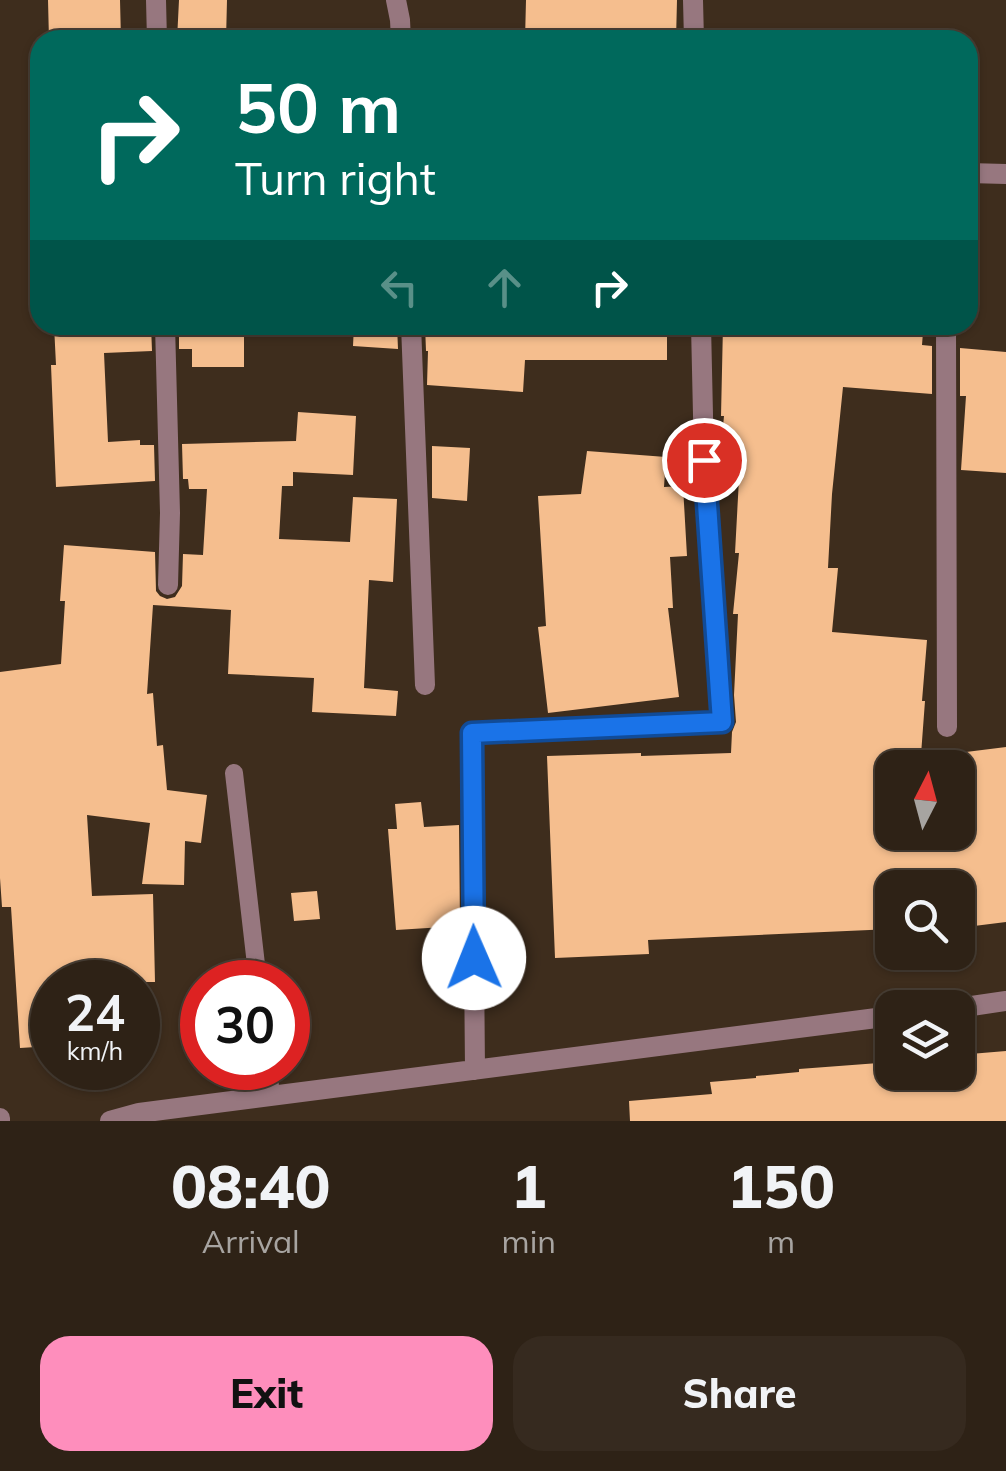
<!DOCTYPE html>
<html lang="en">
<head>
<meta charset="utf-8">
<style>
  body { margin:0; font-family:Mulish,sans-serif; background:#362a1f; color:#f1f3f6; height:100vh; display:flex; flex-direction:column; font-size:38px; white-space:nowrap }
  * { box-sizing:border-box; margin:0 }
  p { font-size:32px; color:#a7a4a1 }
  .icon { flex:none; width:55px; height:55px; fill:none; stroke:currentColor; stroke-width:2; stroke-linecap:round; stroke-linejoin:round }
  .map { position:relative; height:1121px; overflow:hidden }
  .side { display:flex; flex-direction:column; background:#2e2216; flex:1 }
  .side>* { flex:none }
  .hud { position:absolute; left:30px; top:30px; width:948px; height:305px; border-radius:30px; box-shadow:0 2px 8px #0004,0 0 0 2px #493f35; background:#00695c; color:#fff; overflow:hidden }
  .needle { width:65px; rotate:6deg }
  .tools { position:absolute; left:875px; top:750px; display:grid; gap:20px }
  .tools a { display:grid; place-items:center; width:100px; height:100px; border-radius:20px; background:#2e2216; box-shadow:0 2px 8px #0004,0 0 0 2px #493f35; font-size:50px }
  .speed { position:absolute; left:30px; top:960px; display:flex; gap:20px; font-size:50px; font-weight:700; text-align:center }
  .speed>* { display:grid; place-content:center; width:130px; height:130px; border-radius:50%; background:#2e2216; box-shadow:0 2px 8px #0004,0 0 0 2px #493f35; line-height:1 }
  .speed small { font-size:25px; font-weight:400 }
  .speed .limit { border:15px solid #d22; background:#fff; color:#111 }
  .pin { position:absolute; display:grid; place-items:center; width:85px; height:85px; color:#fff; margin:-42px; border:5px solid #fff; border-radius:50%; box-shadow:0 2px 10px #0007 }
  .me { position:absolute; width:110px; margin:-55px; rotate:359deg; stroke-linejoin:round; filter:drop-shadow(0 0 8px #0008) }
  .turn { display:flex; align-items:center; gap:35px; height:210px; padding:0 40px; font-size:45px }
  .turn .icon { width:130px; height:130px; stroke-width:2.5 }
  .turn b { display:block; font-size:70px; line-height:85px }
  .lanes { display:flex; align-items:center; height:95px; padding:0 40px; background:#0003; justify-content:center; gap:50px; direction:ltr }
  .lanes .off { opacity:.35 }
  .eta { display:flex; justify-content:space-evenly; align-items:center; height:170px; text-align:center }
  .eta b { font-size:60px; font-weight:800; line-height:70px }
  .button { display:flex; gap:20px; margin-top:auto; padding:20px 40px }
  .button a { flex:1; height:115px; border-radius:30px; background:#fe8ebc; color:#111; font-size:40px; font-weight:800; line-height:115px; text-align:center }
  .button a+a { background:#362a1f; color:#f1f3f6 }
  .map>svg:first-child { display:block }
</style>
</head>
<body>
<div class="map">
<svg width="1006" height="1121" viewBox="0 0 1006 1121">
  <rect width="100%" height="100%" fill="#3e2d1d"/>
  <path fill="#f5be8e" d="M48,0H120L121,40H49Z
    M179,0H227L226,40H177Z
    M526,0H677L676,40H525Z
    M54,325H151L152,351L104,353L108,442L140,440V445H154L155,481L56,487L51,365H56Z
    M179,325H244V367H192V349H179Z
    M354,325H397L398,349L353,346Z
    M425,325H667V360H525L523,392L427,385L428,351H426Z
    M723,325H765L836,330V326L923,332L922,345L932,346V394L843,387L832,494L828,568H838L832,632L927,640L922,701H925L920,768H892V832H958V753L1006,747V922L958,928V888H892V929L648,940L649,954L555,958L547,756L641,753V756L731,753L732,732L736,722L734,695L738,614H733L739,553H735L740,460L720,458L724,416H721Z
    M960,348L1006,352V473L961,470L966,396H960Z
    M298,412L356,416L353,475L293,472V486H282L279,539L350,542L353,497L397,499L393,582L369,580L364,688L398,691L396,716L312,712L314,678L228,674L231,610L153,605L147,694L153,693L157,746L163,745L167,790L207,795L201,843L185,841L184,885L142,884L150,823L87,815L92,896L153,894L155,982H52V1046L20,1048L11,907H2L0,878V672L61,664L65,601H60L64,545L155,552L156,591L160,596L167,599L175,597L182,586L183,554L203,555L207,489H189L188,479H183L182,444L296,441Z
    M432,446L470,448L467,501L432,498Z
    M587,451L666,457L664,487L683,486L687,556L670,557L673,608H668L679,697L548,713L538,627L546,626L538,496L581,494Z
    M421,802L424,827L459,825L460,926L396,930L388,829H397L395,804Z
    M317,891L320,919L294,921L291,893Z
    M1006,1051V1121H630L629,1101L712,1094L710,1082L756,1078V1076L799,1072V1069L892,1062V1072H958V1055Z"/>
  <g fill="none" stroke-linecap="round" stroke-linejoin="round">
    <path stroke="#97777f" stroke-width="18" d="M234,773L258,982
      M268,1068L271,1096"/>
    <path stroke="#97777f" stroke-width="20" d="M156,0L157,40
      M396,0L400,20L401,40
      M693,0L694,40
      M968,173L1006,174
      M165,325L170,513L168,585
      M411,325L425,685
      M946,325L947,727
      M958,1008L1006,1001
      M475,1070L472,733L722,723L704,460L701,325
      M139,1113L892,1016
      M0,1118V1121
      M110,1121L139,1113L140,1121"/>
  </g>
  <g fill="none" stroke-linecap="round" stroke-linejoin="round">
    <g stroke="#114b97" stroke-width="25">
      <path id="route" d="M474,958L472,733L722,722L704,460"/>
    </g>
    <use href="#route" stroke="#1a73e8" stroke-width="18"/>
  </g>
</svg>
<div class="tools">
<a><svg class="needle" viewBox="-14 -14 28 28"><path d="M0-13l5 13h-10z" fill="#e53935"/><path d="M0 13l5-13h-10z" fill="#a7a4a1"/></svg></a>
<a><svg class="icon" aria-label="search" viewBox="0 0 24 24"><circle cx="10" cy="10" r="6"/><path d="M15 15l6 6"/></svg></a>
<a><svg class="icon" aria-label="layers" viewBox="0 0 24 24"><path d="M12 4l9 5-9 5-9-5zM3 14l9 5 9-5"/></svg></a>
</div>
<div class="speed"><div>24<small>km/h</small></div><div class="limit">30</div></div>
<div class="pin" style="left:704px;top:460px;background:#d93025"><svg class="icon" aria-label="arrive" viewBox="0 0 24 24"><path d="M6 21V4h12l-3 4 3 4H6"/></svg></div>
<svg class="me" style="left:474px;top:958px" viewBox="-20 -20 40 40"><circle r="19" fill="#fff"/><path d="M0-13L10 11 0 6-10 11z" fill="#1a73e8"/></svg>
<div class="hud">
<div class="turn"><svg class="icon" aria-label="right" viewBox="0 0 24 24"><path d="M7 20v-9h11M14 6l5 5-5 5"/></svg><div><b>50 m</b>Turn right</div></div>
<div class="lanes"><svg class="icon off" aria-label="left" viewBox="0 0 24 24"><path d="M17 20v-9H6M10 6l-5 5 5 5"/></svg><svg class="icon off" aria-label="ahead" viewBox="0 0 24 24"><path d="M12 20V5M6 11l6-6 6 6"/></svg><svg class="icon" aria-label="right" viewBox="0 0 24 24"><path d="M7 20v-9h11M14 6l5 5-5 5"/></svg></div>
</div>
</div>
<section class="side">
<div class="eta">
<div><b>08:40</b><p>Arrival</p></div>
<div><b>1</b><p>min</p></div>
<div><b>150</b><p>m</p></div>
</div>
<div class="button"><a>Exit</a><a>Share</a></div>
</section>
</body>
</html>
